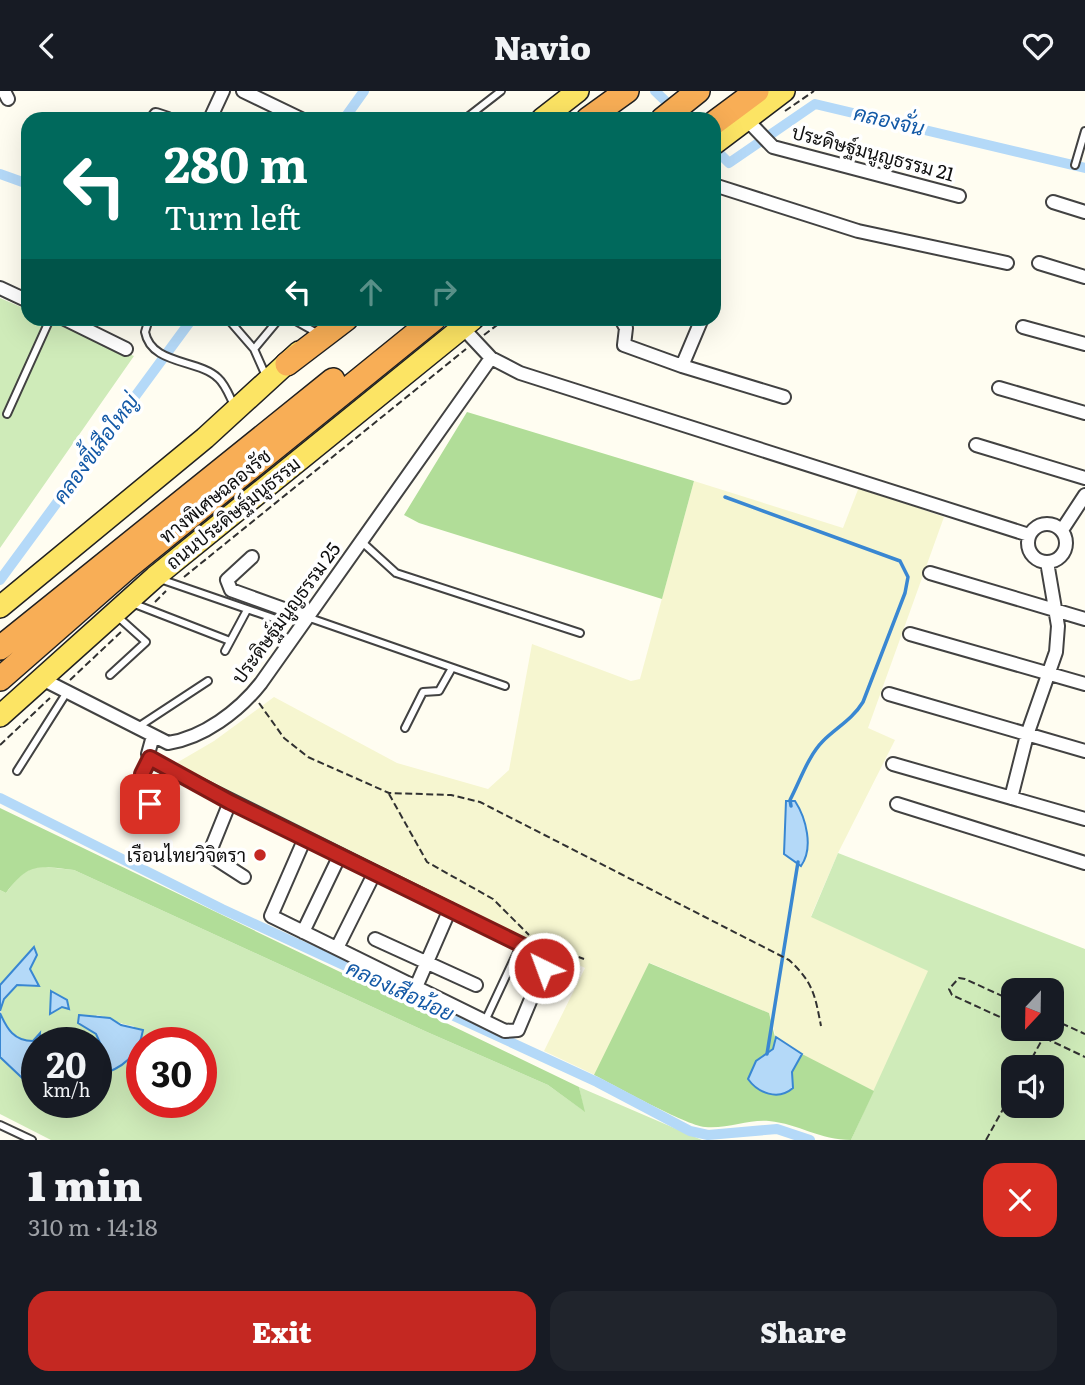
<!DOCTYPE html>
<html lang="en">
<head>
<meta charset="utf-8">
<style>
  body { margin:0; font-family:Literata,Sarabun,serif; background:#20242c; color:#f1f3f6; height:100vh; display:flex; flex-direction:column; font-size:26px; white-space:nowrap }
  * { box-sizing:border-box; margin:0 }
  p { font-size:23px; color:#9ea1a6 }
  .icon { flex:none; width:38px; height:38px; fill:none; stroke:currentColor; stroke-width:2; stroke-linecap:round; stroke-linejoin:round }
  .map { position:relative; height:1049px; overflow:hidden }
  .drawer { display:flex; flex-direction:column; background:#171b24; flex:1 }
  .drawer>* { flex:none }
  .guide { position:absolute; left:21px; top:21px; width:700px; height:214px; border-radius:21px; box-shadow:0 7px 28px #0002; background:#00695c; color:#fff; overflow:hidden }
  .needle { width:46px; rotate:202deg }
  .controls { position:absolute; left:1001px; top:887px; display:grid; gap:14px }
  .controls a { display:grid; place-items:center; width:63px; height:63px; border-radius:14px; background:#171b24; box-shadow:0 7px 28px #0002; font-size:35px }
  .speed { position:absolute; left:21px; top:936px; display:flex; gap:14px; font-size:35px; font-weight:700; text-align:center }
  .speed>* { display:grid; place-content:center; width:91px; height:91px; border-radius:50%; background:#171b24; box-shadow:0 7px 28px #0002; line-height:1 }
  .speed small { font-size:18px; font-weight:400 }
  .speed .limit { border:10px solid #d22; background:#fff; color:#111 }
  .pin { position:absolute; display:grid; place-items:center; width:60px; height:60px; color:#fff; margin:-30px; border-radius:14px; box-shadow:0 4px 10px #0006 }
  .me { position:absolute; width:77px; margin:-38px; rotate:318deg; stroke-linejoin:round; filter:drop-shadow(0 0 5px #0008) }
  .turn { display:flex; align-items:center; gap:24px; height:147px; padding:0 28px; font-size:32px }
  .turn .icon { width:91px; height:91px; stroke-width:2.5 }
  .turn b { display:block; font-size:49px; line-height:60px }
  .lanes { display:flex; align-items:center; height:66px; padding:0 28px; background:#0003; justify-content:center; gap:35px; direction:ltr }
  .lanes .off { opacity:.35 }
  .round { display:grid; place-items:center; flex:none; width:74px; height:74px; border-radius:21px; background:#20242c }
  .summary { display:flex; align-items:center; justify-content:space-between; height:119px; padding:0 28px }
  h1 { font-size:42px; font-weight:800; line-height:52px }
  .cta { display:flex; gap:14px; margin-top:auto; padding:14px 28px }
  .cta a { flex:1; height:80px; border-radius:21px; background:#c42822; color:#fff; font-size:28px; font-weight:800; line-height:80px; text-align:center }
  .cta a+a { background:#20242c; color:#f1f3f6 }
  header { display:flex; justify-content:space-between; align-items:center; height:91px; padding:0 28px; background:#171b24; font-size:32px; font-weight:800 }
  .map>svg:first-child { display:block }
</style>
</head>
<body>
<header><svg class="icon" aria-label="back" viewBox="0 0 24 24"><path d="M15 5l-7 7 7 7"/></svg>Navio<svg class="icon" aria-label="heart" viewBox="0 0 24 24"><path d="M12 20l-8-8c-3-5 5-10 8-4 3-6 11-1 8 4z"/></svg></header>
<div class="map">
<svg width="1085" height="1049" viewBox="0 0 1085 1049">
  <rect width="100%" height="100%" fill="#fffdf1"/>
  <path fill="#f6f6d0" d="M694,390L843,437L859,396L944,426L868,637L895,649L838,762L811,825L929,880L874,1000L811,969L776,946L769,922L650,872L597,985L544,960L585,877L173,674L214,650L274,606L397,672L488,698L509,679L532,553L631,590L640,588Z"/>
  <path fill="#cfebb9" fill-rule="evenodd" d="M0,207L28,219V228H47L134,265L0,457Z
    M838,762L1085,858V1049H851L928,880L811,826ZM1013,900H1052V938H1013ZM1052,976V1015H1013V976Z
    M36,775L74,779L427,941L548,994L584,1020L579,996L702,1049H51L0,1023V966L37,1001V1012H96V985L134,935C120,934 111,927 97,924L85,937L96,943L102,956L96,968V952H40V943L33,950C17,950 0,935 1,917C3,908 10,901 17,894H38L31,885L25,865L0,894V799L6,802L19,785ZM142,952H201V1012H142Z"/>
  <path fill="#b1dd98" d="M467,321L694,390L662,508L419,432L404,424Z
    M0,717L579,996L585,1021L548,994L427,941L74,779C38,775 29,771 6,802L0,799Z
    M649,872L769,922L775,946L773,958L756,970L793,997L792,981L802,963L874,1000L851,1049C820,1049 799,1033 769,1030C749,1028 728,1038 705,1036C685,1034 616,995 594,984Z"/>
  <path fill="#b4d9f8" stroke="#3987d2" stroke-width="2" d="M786,710H795C806,727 814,757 801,775L784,763Z
    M34,856L37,864L30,878L39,895L17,894L4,908L0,920V894Z
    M51,900L67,909L69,918L62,916L50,923Z
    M0,922C7,938 14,950 33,950L40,942L37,1001L0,966Z
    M79,924L110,927L121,934L143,939C139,965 120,979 96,985V968L102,956L96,943L78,932Z
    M776,946L802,963L792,981L793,997C778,1010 758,1002 748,988L756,970L773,958Z"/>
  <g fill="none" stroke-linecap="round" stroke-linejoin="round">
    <path stroke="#3987d2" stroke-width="3.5" d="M725,406L900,470L908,486L905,502L863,611C852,629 837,636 823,650C808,665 800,690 790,709L791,715
      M767,963L798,771"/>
    <path stroke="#b4d9f8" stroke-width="10" d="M655,0L684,28
      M344,28L364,0
      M714,57L729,72L815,13L1085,77
      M0,83L28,93
      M0,489L192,228
      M0,707L222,818L597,991L690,1040L708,1044L777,1038L810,1049"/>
    <g stroke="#424242" stroke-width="10">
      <path id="lane" d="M465,28L501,0
        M1075,74L1085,40
        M149,228L145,241C151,274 198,268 218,287C226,294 230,307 235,316
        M228,228L254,258L266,285
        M292,228L317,242
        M254,258L279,228
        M7,323L50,228
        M362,451L396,482L580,542
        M160,488L276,528
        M132,512L230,550
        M307,526L505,595
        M225,560L247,519
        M110,584L146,551L117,525
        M138,636L208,590
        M405,637L423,601L439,600L452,577
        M150,667L143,690L153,718
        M17,680L67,601
        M485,930L521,853
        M0,1034L32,1049"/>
    </g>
    <g stroke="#424242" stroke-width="16">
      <path id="street" d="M4,0L8,8
        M243,0L301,28
        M153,28L156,24L168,28
        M210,28L223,0
        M747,29L773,56L959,105
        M714,94L858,140L1007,172
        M1053,111L1085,121
        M1039,172L1085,186
        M0,197L28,210
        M65,228L126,258
        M621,228L626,237L624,254L682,275L701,230
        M462,236L491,267L520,282L1029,444
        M1023,236L1085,253
        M682,275L784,306
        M999,297L1085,322
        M976,354L1085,387
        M1028 452a19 19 0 1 1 38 0a19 19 0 1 1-38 0Z
        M1062,439L1085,404
        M252,466L227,489L231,499L306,526
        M930,482L1085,528
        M910,543L1085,593
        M40,587L168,652C203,647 239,620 261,592L491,267
        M889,603L1085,660
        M153,645L148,663L154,671L540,863L545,869L544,877L518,939L505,940L271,825L305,747
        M893,673L1085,728
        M1011,707L1027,644L1056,561L1058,535L1047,471
        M230,711L211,758L213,766L244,786
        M897,713L1085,772
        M303,841L340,764
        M375,848L476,894
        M337,857L375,781
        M416,896L450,818"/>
    </g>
    <g stroke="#202020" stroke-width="24">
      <path id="primary" d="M542,28L578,0
        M714,53L784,0
        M0,516L205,347L299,261
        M0,625L155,486L473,228"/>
    </g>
    <g stroke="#202020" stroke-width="26">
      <path id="highway" d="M588,28L627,0
        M663,28L698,0
        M714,32L757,0
        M287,273L346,228
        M0,557L333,289
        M0,588L128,476L434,228"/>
    </g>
    <path stroke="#313131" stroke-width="2" stroke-dasharray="7 3.5" stroke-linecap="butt" d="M785,20L814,0
      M714,73L721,68
      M484,244L505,228
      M184,486L466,258
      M155,511L166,500
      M70,589L122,540
      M259,612L284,647L308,666L389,702L451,704L480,711L789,869C813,891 815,904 821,935
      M0,654L50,607
      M389,703L427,771L493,808L529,844
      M549,855L584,868
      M1013,910L965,888L959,887L949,898L952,904L1013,932
      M1052,928L1085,943
      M1026,938L1085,966
      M1027,976L1048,938
      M986,1049L1013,1000"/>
    <use href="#lane" stroke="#fff" stroke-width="6"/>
    <use href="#street" stroke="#fff" stroke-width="12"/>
    <use href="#primary" stroke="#fce464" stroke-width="21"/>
    <use href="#highway" stroke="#f8ae56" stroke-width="23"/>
  </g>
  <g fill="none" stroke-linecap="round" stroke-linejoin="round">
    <g stroke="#7f1a16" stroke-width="18">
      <path id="route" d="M150,713L142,683L150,667L230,711L540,863L545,869L544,877"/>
    </g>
    <use href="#route" stroke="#c42822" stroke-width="12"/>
  </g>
  <circle fill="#c42822" stroke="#fff" stroke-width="2.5" cx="260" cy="764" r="7"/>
  <g text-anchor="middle" stroke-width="7" stroke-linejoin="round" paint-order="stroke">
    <g font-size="19" fill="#0f0f0f" stroke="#fff">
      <text transform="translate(873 62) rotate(15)" y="7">ประดิษฐ์มนูญธรรม 21</text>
      <text transform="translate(215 405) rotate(-39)" y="7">ทางพิเศษฉลองรัช</text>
      <text transform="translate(233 422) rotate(-39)" y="7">ถนนประดิษฐ์มนูธรรม</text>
      <text transform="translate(286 522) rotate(-54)" y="7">ประดิษฐ์มนูญธรรม 25</text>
    </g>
    <g font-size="19" fill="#0f0f0f" stroke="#fff" text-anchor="end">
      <text x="246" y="771">เรือนไทยวิจิตรา</text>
    </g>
    <g font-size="21" font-style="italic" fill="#1359a6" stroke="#fff">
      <text transform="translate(889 30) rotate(13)" y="7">คลองจั่น</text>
      <text transform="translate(96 358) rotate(-54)" y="7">คลองขี้เสือใหญ่</text>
      <text transform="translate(400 900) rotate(25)" y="7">คลองเสือน้อย</text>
    </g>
  </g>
</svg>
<div class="controls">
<a><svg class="needle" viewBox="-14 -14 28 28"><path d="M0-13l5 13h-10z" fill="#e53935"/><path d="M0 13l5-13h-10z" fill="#9ea1a6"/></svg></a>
<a><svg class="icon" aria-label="sound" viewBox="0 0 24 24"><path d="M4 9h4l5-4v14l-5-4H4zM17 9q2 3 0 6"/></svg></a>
</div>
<div class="speed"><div>20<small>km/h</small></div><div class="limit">30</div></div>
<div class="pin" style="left:150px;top:713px;background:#d93025"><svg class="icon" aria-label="arrive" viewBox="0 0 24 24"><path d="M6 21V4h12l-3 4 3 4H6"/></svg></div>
<svg class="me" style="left:544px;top:877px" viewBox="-20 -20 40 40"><circle r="17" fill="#c42822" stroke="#fff" stroke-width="3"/><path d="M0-11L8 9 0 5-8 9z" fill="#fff"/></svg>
<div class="guide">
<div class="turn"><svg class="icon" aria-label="left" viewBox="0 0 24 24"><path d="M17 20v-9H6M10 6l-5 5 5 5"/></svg><div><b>280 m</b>Turn left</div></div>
<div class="lanes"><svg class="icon" aria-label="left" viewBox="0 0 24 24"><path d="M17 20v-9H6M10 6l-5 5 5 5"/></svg><svg class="icon off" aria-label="ahead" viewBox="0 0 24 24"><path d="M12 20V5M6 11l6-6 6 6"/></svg><svg class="icon off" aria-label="right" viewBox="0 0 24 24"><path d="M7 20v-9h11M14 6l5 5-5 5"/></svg></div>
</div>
</div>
<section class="drawer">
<div class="summary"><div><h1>1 min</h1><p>310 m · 14:18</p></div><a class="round" style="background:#d93025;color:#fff"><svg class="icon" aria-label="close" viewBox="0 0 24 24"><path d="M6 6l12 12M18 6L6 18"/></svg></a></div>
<div class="cta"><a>Exit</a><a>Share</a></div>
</section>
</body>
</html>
